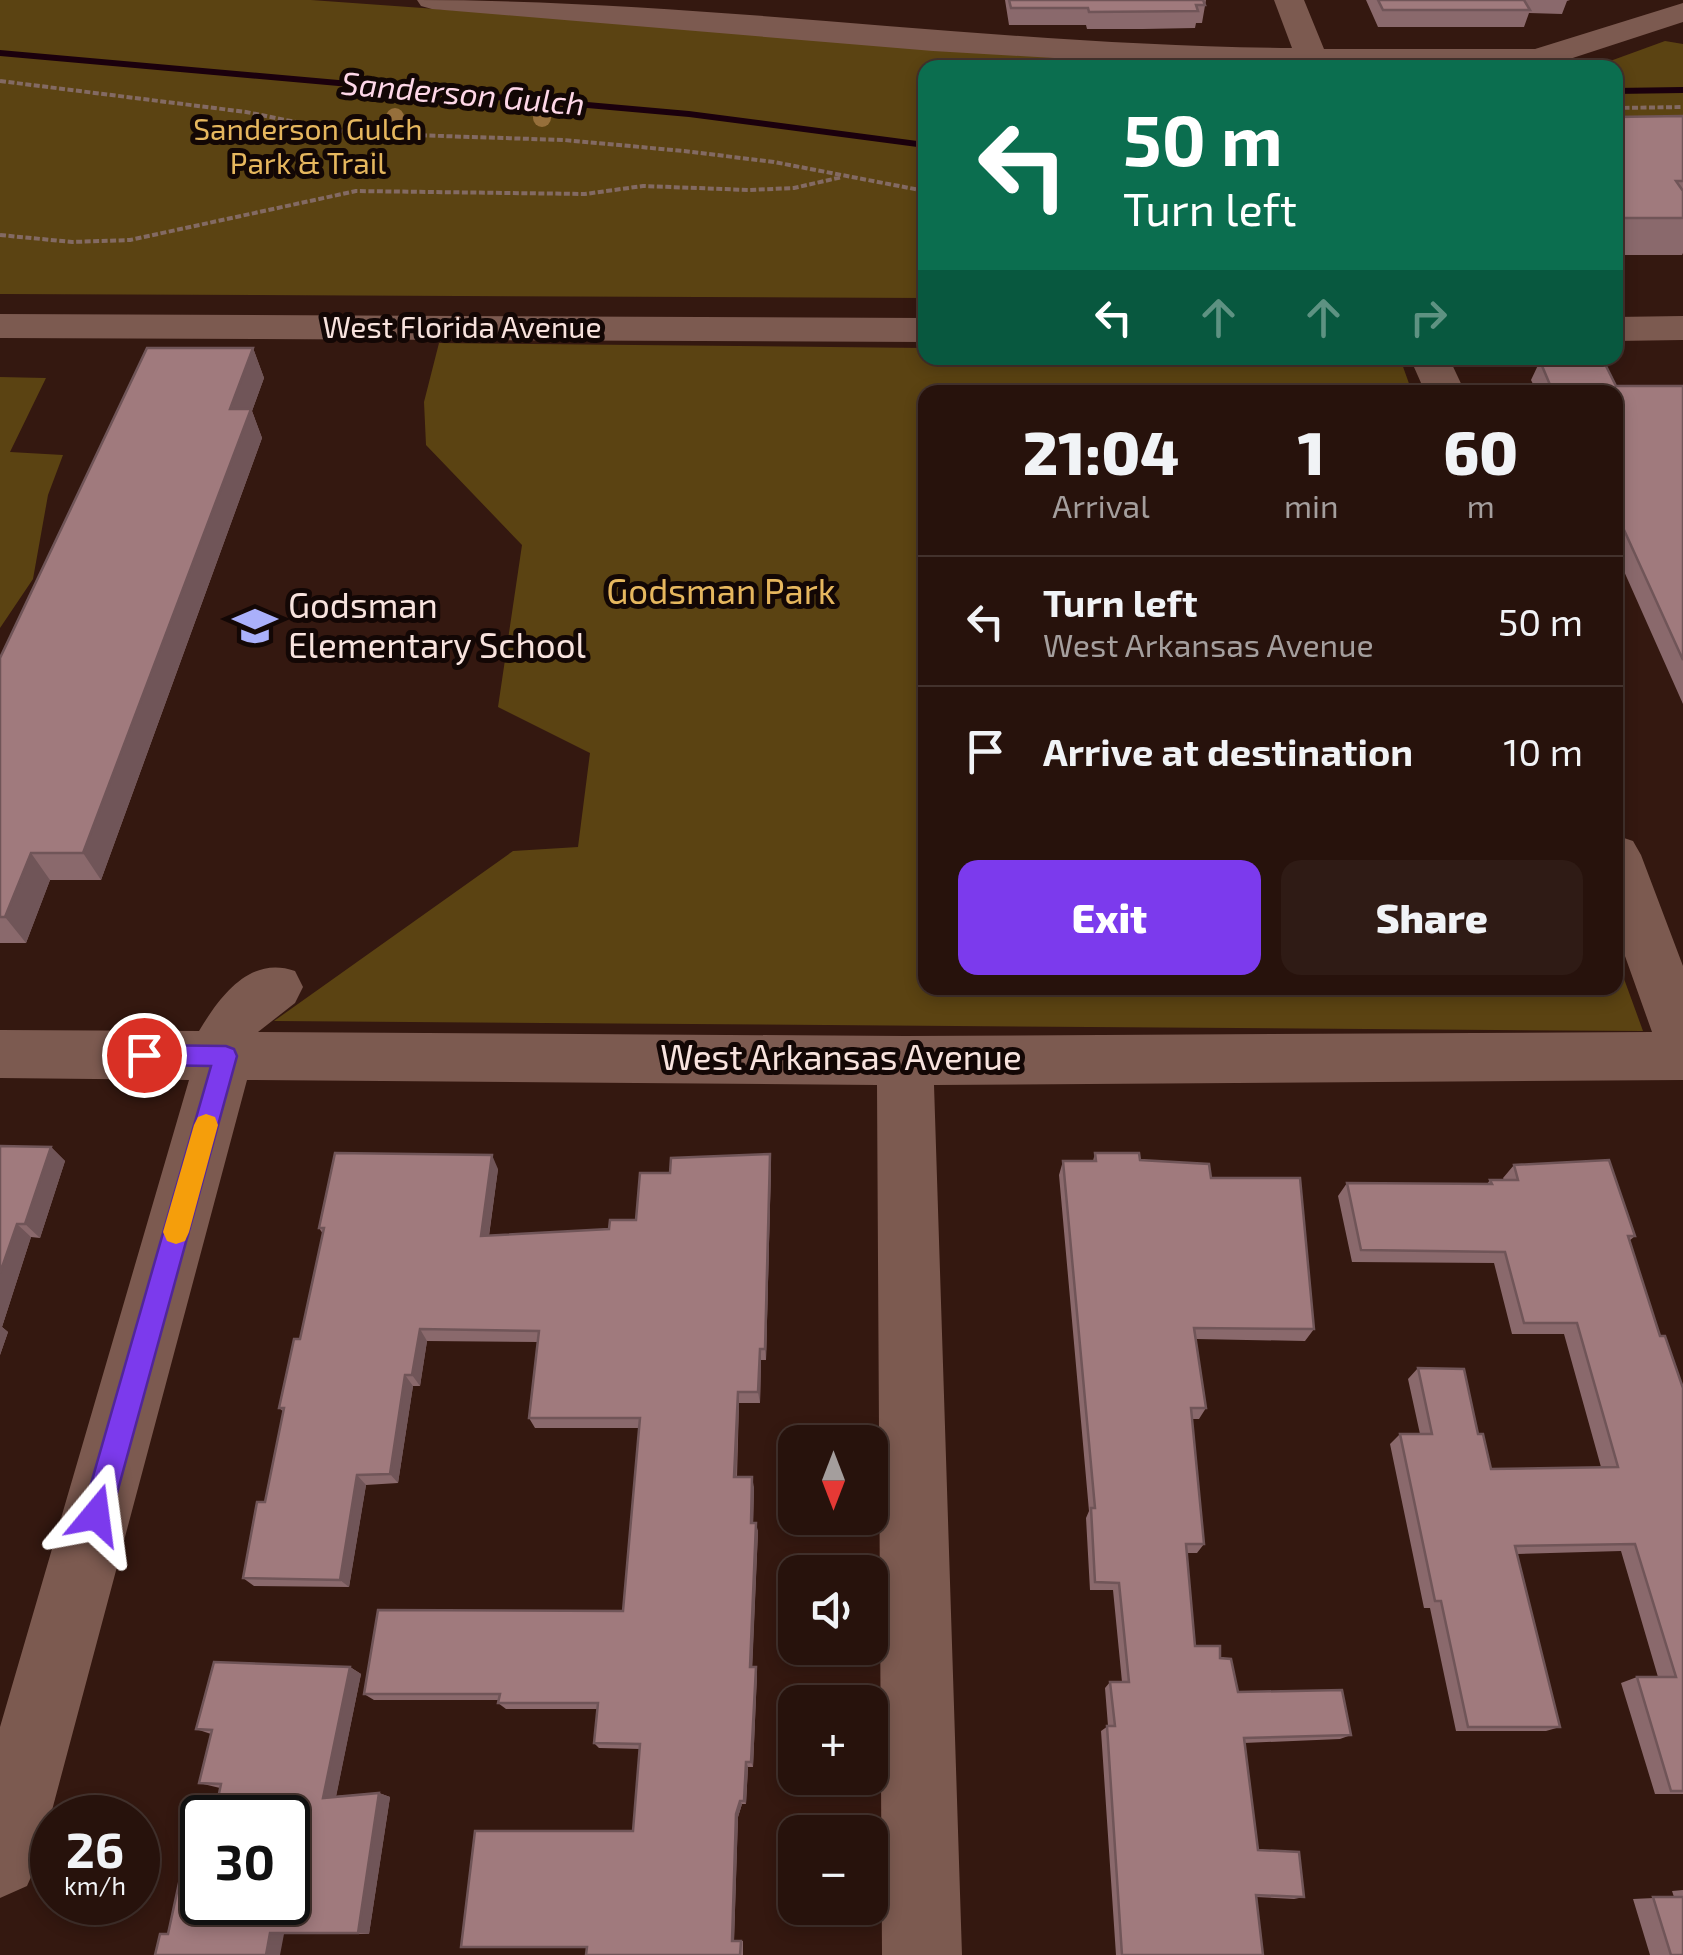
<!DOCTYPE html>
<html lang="en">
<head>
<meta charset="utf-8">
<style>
  body { margin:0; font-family:"Exo 2",sans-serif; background:#2f1b15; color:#f1f3f6; height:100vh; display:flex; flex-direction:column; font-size:38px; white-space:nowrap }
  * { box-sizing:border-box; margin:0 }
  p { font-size:32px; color:#a49e9d }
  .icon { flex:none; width:55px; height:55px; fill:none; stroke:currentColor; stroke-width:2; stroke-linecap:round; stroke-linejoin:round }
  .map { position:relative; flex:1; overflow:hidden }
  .side { position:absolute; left:918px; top:385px; width:705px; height:610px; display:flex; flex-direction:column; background:#27120c; border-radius:20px; box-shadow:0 5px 15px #0003,0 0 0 2px #43322d }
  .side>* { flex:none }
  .banner { position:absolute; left:918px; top:60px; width:705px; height:305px; border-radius:20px; box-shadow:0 5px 15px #0003,0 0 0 2px #43322d; background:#0b6e4f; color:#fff; overflow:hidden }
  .needle { width:65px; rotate:180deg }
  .controls { position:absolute; left:778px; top:1425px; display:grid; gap:20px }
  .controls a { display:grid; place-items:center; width:110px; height:110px; border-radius:20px; background:#27120c; box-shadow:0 5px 15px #0003,0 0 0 2px #43322d; font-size:50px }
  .speed { position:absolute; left:30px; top:1795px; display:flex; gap:20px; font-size:50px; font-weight:700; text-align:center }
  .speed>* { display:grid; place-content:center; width:130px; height:130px; border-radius:50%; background:#27120c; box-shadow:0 5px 15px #0003,0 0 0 2px #43322d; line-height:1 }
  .speed small { font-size:25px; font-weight:400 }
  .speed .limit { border:5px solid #111; border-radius:15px; background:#fff; color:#111 }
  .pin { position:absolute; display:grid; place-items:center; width:85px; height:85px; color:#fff; margin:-42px; border:5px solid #fff; border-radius:50%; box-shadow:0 2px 10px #0007 }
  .me { position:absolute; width:110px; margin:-55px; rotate:16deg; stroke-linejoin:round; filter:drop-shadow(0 0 8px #0008) }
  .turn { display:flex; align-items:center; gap:35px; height:210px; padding:0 40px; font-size:45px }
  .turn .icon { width:130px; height:130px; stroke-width:2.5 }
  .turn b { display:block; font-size:70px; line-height:85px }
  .lanes { display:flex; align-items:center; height:95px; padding:0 40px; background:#0003; justify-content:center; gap:50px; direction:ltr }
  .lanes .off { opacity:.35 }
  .eta { display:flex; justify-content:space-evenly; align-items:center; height:170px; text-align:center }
  .eta b { font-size:60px; font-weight:800; line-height:70px }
  .cta { display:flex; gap:20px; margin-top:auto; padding:20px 40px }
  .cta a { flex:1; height:115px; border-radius:20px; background:#7c3aed; color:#fff; font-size:40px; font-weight:800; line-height:115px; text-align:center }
  .cta a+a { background:#2f1b15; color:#f1f3f6 }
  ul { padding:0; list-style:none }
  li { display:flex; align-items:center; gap:30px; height:130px; padding:0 40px; border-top:2px solid #43322d }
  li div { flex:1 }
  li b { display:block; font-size:38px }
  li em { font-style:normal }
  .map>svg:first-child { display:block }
</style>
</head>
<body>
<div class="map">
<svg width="1683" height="1955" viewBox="0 0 1683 1955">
  <rect width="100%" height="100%" fill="#341810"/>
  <path fill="#5b4312" d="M0,0H311L1247,67L925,68V298L0,294Z
    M1665,41L1683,44V148H1615V68H1591Z
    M439,343L925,348V358H1384L1401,361L1412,392H925V988H1615V954L1643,1031L274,1021L513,851L578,847L590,753L498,707L522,545L426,445L424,402Z
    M0,377L46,378L10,452L63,455L48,495L33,579L0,628Z"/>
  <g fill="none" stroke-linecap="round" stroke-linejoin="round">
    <path fill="#1b000d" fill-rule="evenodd" d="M0,50L689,111L925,142V148L689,117L0,56Z
      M1683,87V93L1615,94V88Z"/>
    <path stroke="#836a63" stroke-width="4" stroke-dasharray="6 2.5" stroke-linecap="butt" d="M0,81L246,112L350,133L564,140L684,151L774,162L925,191
      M1615,108L1683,107
      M0,235L72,242L130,240L356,191L585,194L643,186L749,190L794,188L842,177"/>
    <path fill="#7c5a50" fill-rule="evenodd" d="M417,0C709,0 1000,46 1292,48L1274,0H1304L1324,49H1535L1683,3V22L1542,68L1189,66L933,51L432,9L421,6Z
      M0,314L925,318V342L0,338Z
      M1683,316V340L1615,341V317Z
      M1410,358H1449L1465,392H1425Z
      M1615,835L1633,841L1641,855L1683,966V1080L934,1085L962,1955H882L877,1085L247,1080L39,1859L27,1886L0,1898V1727L189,1080L0,1078V1030L199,1031C220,996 250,955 295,971L303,987L295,1003L258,1032L905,1036L1652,1032L1615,928Z"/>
  </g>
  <g fill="#966f3b">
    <circle cx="395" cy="117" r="9"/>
    <circle cx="542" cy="118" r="9"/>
  </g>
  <path fill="#8a696c" d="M1005,0H1206L1202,23H1196L1195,28L1143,29H1087L1086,25H1009Z
    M1366,0H1570L1567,1L1562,14L1529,13L1524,27H1378Z
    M1683,116V253L1682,255H1615V117Z
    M253,348L264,378L252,411L262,438L101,880H50L26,943H0V658Z
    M1540,361L1616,386H1683V704L1615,551V392H1537L1531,380Z
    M0,1146L51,1147L65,1161L40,1238L31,1237L2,1327L8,1332L0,1355Z
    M1095,1153L1140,1160L1211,1178L1314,1329L1305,1341L1196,1339L1206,1408L1199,1419H1192L1204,1544L1197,1553H1187L1195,1646L1220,1658L1238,1692L1351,1735L1340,1739L1244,1743L1258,1850L1304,1897L1294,1899L1256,1897L1263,1955H1116L1101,1731L1108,1726L1105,1688L1110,1682H1122L1113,1590H1090L1086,1518L1089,1511L1059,1175L1063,1161H1093Z
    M1514,1165L1635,1236L1629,1241L1660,1336L1683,1388V1794H1655L1621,1683L1637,1677H1658L1621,1551L1517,1554L1560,1727L1546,1731H1456L1430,1608H1424L1390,1444L1400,1434H1420L1408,1379L1418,1368L1478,1434L1491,1469L1601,1467L1564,1334H1512L1494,1263L1352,1262L1338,1196L1347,1183L1487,1184L1490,1180H1504L1503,1178Z
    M771,1167L766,1360H761L760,1403H739L737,1477L754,1487L753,1523L758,1531L752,1667H756L757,1674L753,1767H748L746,1804H742L738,1817L734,1941H743V1955H586L633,1831L640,1749L599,1748L594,1743L598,1709H506L498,1703L499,1700H374L364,1694L623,1611L639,1428H535L529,1418L538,1342L427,1341L420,1386H413L398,1483L366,1485L349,1587L254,1586L243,1578L265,1502L284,1412L279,1408L300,1339L323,1234L319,1228L498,1169L489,1236L609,1229L636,1220L670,1173Z
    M350,1667L361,1674L336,1796L379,1793L390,1797L369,1934H168L200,1883L220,1788L199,1783L211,1734L196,1729Z
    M1683,1890V1955H1650L1633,1899L1674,1897L1672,1891Z"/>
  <path fill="#705558" d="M253,348L264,378L252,411L262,438L101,880L83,853L230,409Z
    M31,853L50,880L26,943L5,917Z
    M51,1147L65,1161L40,1238L25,1224Z
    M770,1154L771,1167L766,1360L765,1349Z
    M492,1155L498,1169L487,1249L481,1236Z
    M17,1224L31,1237L2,1327L8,1332L0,1355V1273Z
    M420,1329L427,1341L420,1386L412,1375Z
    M760,1349L761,1360L760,1403L758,1392Z
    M405,1375L413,1386L398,1483L390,1474Z
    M738,1392L739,1403L736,1487L734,1477Z
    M357,1475L366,1485L349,1587L340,1580Z
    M752,1477L754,1487L753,1531L751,1523Z
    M756,1523L758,1531L752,1674L750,1667Z
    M350,1667L361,1674L335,1802L323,1798Z
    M756,1667L757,1674L753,1767L751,1762Z
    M746,1762L748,1767L746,1804L744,1801Z
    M379,1793L390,1797L369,1934L358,1933Z
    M740,1801L742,1804L738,1817L734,1941H732L736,1814Z
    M270,1933L284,1934L280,1955H266Z"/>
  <path fill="#a07a7d" stroke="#705558" stroke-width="2.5" d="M1009,0H1203L1205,5H1196L1198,11L1089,12L1088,8H1011Z
    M1378,0H1524L1530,10H1383Z
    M1683,116V181H1676L1683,191V218H1615V117Z
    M147,348H253L230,409H251L83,853H31L5,917H0V658Z
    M1540,361L1604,362L1616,386H1683V660L1615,510V392H1553Z
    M0,1146L51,1147L25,1224H17L0,1273Z
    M335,1153L492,1155L481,1236L609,1229L610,1220H636L640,1173H670L671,1158L770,1154L765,1349H760L758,1392H738L734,1477H752L751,1523H756L750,1667H756L751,1762H746L744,1801H740L736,1814L732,1941H741L740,1955H586L587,1947H461L475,1831H633L640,1744L594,1743L598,1703H498L500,1694H364L378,1610L623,1611L640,1418H529L539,1331L420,1329L412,1375H405L390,1474L357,1475L340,1580L243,1578L257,1502H265L284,1408H279L294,1339H300L324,1228H319Z
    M1095,1153H1139L1140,1160L1209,1164L1211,1178H1300L1314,1329L1194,1328L1206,1408H1191L1204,1544H1186L1195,1646H1220V1658L1231,1659L1238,1692L1342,1690L1351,1735L1244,1738L1258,1850L1299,1852L1304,1897L1256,1895L1263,1955H1122L1107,1726H1115L1110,1682H1129L1119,1583L1095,1582L1091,1508H1095L1063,1161H1096Z
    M1609,1160L1635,1236H1628L1660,1336H1665L1683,1388V1791H1671L1637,1677H1676L1635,1544L1515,1546L1560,1727H1468L1441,1601H1435L1400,1434H1432L1418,1368L1464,1369L1478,1434H1483L1491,1469L1618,1467L1577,1323H1524L1505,1252L1361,1250L1347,1183L1492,1184L1490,1180H1518L1514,1165Z
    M214,1662L350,1667L323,1798L379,1793L358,1933H270L266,1955H155L160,1934H168L179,1883H200L202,1872V1902H288V1818H214L221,1784L199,1783L212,1730L196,1729Z
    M1653,1897H1683V1955H1671Z"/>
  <path fill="#7c3aed" stroke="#51269a" stroke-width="2.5" d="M144,1045L226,1046L234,1049L237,1056L111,1515L107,1525L96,1529L86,1525L82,1515L211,1066L144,1065L135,1062L132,1055L135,1048Z"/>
  <path fill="#f59e0b" d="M206,1114L215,1117L218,1125L189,1232L185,1241L176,1244L167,1241L163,1232L194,1125L198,1117Z"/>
  <defs>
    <g id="school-bare" transform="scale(3.45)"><path d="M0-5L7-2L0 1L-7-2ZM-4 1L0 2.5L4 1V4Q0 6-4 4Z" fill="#aab0fb" stroke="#130705" stroke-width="2.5" paint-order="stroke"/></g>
  </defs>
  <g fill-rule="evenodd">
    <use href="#school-bare" x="255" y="626"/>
  </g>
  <g text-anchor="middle" stroke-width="10" stroke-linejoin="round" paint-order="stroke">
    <g font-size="30" fill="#e6b75e" stroke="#130705">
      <text x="308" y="140">Sanderson Gulch<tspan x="308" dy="34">Park &amp; Trail</tspan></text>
    </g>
    <g font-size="30" fill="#f8e3de" stroke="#130705">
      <text x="462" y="338">West Florida Avenue</text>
    </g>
    <g font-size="32" font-style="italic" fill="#fed7e8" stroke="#130705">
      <text transform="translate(463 94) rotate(5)" y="11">Sanderson Gulch</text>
    </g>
    <g font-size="35" fill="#e6b75e" stroke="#130705">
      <text x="721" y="604">Godsman Park</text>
    </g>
    <g font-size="35" fill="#f8e3de" stroke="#130705" text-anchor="start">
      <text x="288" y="618">Godsman<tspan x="288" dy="40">Elementary School</tspan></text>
    </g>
    <g font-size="35" fill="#f8e3de" stroke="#130705">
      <text x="841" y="1070">West Arkansas Avenue</text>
    </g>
  </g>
</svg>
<div class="controls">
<a><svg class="needle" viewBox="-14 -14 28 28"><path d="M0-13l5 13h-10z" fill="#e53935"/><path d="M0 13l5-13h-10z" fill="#a49e9d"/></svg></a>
<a><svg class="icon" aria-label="sound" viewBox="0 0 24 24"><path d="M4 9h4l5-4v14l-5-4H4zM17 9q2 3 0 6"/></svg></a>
<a>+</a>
<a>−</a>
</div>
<div class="speed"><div>26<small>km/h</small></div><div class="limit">30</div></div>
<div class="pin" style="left:144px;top:1055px;background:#d93025"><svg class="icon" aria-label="arrive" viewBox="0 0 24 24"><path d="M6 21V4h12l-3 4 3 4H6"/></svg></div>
<svg class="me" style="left:96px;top:1515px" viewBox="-20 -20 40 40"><path d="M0-17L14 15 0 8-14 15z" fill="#7c3aed" stroke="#fff" stroke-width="4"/></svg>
<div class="banner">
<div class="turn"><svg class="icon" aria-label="left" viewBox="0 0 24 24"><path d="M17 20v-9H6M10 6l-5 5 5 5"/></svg><div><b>50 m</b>Turn left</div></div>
<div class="lanes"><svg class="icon" aria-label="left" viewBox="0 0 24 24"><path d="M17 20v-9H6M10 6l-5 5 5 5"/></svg><svg class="icon off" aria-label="ahead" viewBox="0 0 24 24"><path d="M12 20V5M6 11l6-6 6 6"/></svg><svg class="icon off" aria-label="ahead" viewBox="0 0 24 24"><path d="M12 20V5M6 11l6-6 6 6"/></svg><svg class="icon off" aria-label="right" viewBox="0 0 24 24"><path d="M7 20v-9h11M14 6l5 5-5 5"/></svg></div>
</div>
<section class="side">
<div class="eta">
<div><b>21:04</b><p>Arrival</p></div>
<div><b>1</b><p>min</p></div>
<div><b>60</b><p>m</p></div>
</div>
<ul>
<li><svg class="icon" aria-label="left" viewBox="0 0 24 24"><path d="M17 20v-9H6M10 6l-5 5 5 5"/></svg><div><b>Turn left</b><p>West Arkansas Avenue</p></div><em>50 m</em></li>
<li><svg class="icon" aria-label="arrive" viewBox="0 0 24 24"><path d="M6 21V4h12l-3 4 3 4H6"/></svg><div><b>Arrive at destination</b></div><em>10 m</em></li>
</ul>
<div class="cta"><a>Exit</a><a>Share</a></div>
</section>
</div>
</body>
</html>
